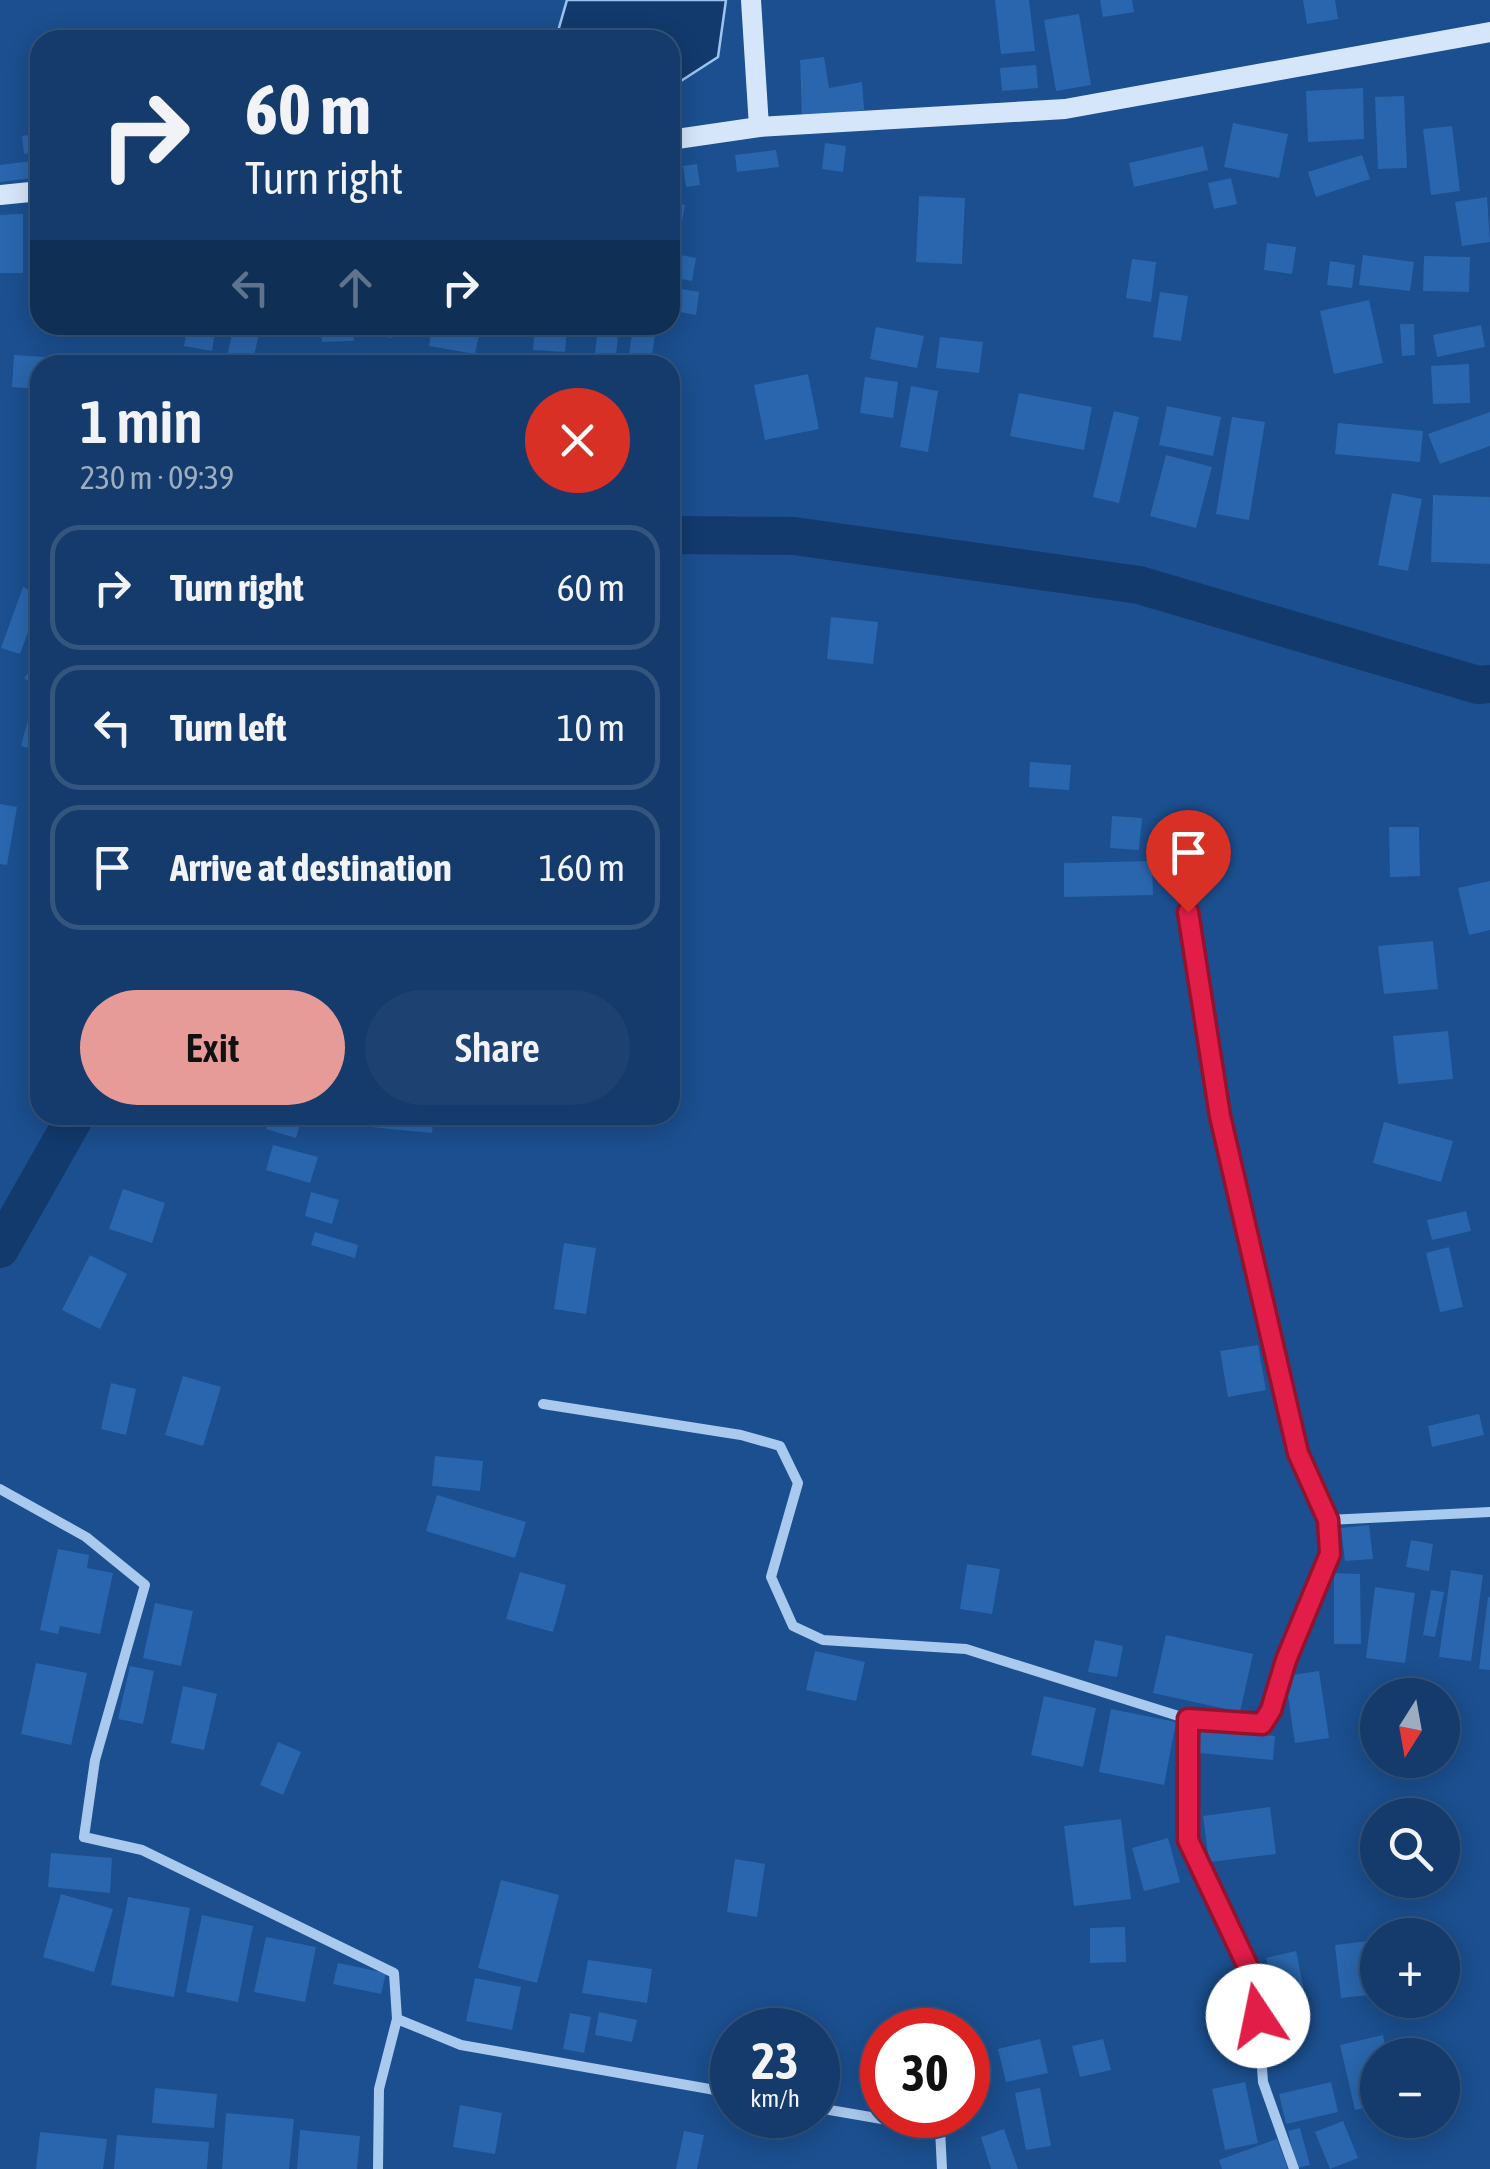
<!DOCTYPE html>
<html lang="en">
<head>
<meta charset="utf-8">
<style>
  body { margin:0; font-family:"Asap Condensed",sans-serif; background:#1d4271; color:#f1f3f6; height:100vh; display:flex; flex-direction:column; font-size:38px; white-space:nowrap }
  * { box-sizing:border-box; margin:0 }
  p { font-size:32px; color:#9dadc1 }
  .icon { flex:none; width:55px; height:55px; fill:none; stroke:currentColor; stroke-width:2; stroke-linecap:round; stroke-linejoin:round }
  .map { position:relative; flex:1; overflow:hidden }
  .panel { position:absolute; left:30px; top:355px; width:650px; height:770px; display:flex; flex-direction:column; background:#143b6b; border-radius:30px; box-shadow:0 5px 25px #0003,0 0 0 2px #33557e }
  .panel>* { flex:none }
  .banner { position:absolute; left:30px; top:30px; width:650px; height:305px; border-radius:30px; box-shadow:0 5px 25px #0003,0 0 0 2px #33557e; background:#143b6b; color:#f1f3f6; overflow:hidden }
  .needle { width:65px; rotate:191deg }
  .buttons { position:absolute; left:1360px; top:1678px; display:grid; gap:20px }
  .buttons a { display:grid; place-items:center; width:100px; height:100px; border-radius:50%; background:#143b6b; box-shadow:0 5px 25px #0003,0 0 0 2px #33557e; font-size:50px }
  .speed { position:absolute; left:710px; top:2008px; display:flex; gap:20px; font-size:50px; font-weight:700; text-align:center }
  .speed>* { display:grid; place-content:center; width:130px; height:130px; border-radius:50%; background:#143b6b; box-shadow:0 5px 25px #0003,0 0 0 2px #33557e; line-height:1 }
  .speed small { font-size:25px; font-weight:400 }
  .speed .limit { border:15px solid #d22; background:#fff; color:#111 }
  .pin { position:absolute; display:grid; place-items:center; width:85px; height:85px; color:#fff; margin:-102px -42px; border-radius:50% 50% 50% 0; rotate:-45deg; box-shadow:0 0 10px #0007 }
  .pin .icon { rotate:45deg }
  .me { position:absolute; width:110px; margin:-55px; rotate:349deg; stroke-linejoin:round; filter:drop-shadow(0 0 8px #0008) }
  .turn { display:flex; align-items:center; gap:35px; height:210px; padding:0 50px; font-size:45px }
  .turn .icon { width:130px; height:130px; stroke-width:2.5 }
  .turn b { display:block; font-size:70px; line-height:85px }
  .lanes { display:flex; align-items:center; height:95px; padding:0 50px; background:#0003; justify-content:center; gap:50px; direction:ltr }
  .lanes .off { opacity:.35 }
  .round { display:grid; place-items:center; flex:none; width:105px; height:105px; border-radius:52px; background:#1d4271 }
  .headline { display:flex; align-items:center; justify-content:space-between; height:170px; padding:0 50px }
  h1 { font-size:60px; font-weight:600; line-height:75px }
  .primary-button { display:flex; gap:20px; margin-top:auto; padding:20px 50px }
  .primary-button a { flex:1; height:115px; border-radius:60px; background:#e69b98; color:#111; font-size:40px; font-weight:600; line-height:115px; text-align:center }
  .primary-button a+a { background:#1d4271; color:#f1f3f6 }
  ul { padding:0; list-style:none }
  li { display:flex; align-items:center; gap:30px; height:125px; margin:0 20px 15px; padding:0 30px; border:5px solid #33557e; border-radius:30px }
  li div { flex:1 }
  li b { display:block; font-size:38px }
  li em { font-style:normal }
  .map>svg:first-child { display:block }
</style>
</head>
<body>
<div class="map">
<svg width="1490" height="2169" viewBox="0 0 1490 2169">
  <rect width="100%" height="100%" fill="#1b4f8f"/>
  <path fill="#123a6d" stroke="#9cc4f0" stroke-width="2.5" d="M567,0H726L718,57L670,88V40H539L558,31Z"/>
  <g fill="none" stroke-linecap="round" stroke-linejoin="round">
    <path stroke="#123a6d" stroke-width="38" d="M670,535L794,536L1139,585L1478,685L1490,684
      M0,1249L76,1115"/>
  </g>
  <path fill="#2a66ad" d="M995,0H1029L1035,51L1001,54Z
    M1100,0H1132L1134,12L1103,17Z
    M1303,0H1335L1338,19L1307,24Z
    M1079,14L1091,85L1056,91L1044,20Z
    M824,57L829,88L862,82L864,110L802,118L800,60Z
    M1036,65L1038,88L1002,91L1000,68Z
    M1363,88L1364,139L1308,142L1306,91Z
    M1404,96L1407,168L1378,169L1375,97Z
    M1233,123L1288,134L1279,178L1224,167Z
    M1452,126L1460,191L1431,195L1423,129Z
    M40,133V151L24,154L22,136Z
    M825,143L846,146L843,172L822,169Z
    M1203,146L1208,170L1134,187L1129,163Z
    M776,150L779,167L737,172L735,155Z
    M1362,155L1370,179L1316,197L1308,172Z
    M40,160V177L0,182V165Z
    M697,164L700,185L686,187L683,166Z
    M1231,178L1237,204L1214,209L1208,183Z
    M919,196L965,198L962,264L916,262Z
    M1487,197L1490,242L1462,246L1455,202Z
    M670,202L685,205L678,243L670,242Z
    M23,214V273H0V215Z
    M1267,243L1296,247L1292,274L1264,270Z
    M670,253L696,258L692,281L670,277Z
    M1363,255L1414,262L1410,291L1359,285Z
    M1424,256L1470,257L1469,292L1423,291Z
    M1132,259L1156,262L1151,302L1126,298Z
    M1330,261L1355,265L1352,288L1327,285Z
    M670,287L699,292L696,315L670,310Z
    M1160,292L1188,296L1181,341L1153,337Z
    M1369,300L1383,363L1334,374L1320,311Z
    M1400,324H1414L1415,355L1402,356Z
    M188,325H216L212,351L184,346Z
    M234,325H261L252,365H225Z
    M321,325H353L354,341L322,342Z
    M357,325H394L392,338L356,331Z
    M492,325H524L523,337L491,334Z
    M535,325L567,327L565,352L533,350Z
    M598,325H619L616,356L595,354Z
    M633,325H656L651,365L628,362Z
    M1481,325L1485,347L1437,357L1433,335Z
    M432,327L479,335L475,354L429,346Z
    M876,327L924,336L917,368L870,359Z
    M940,337L983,342L979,373L936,368Z
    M475,354L517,358V365H474Z
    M14,355L45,357L44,365H40V389L12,387Z
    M1469,364L1470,403L1433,404L1431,366Z
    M808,374L819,429L765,440L754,385Z
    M865,377L898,382L893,418L860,413Z
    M911,386L938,391L928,452L900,447Z
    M1019,393L1092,407L1084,450L1010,436Z
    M1167,406L1221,417L1213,456L1159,445Z
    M1114,411L1139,417L1119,503L1093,497Z
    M1490,412V446L1440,464L1428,434Z
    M1232,417L1265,422L1249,520L1216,514Z
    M1338,423L1423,431L1420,462L1335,454Z
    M1166,455L1212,467L1196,528L1150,516Z
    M1392,493L1422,499L1408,571L1378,565Z
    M1433,495L1490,497V564L1431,562Z
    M23,587L40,594V600L20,654L1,648Z
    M831,617L878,622L873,664L827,659Z
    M40,658V690L24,678Z
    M32,705L40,707V751L21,746Z
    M1030,762L1071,765L1069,790L1029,787Z
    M0,804L17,807L7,865L0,864Z
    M1112,816L1142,818L1139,850L1110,848Z
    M1389,827H1419L1420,876L1390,877Z
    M1152,861L1153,895L1064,897V863Z
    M1490,881V930L1469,935L1458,888Z
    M1433,941L1438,989L1384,994L1378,946Z
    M1448,1031L1453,1079L1398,1084L1393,1036Z
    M270,1115L301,1121L296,1138L266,1129Z
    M372,1115H434L432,1133L371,1127Z
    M1384,1122L1453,1141L1441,1182L1373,1163Z
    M273,1145L318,1157L310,1183L266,1170Z
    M123,1189L165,1203L152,1243L109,1229Z
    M311,1192L339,1200L332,1224L305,1216Z
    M1466,1211L1471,1231L1432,1240L1427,1220Z
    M315,1232L358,1245L355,1258L311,1245Z
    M564,1243L596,1248L586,1314L554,1309Z
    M1449,1247L1463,1307L1440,1312L1426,1253Z
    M90,1255L127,1274L100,1329L62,1310Z
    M1258,1345L1266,1390L1228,1397L1220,1351Z
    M183,1376L221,1387L203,1446L165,1435Z
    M111,1383L136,1389L126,1435L101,1429Z
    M1479,1414L1484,1435L1432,1447L1428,1426Z
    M435,1456L483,1461L480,1491L432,1486Z
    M437,1495L526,1522L515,1558L426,1531Z
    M1369,1525L1373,1559L1345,1561L1341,1528Z
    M1411,1540L1433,1544L1429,1571L1406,1567Z
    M58,1549L89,1555L87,1568L113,1573L100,1634L60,1626L58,1634L40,1630Z
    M967,1564L1000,1569L992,1614L960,1609Z
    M1451,1570L1483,1575L1471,1661L1439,1657Z
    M520,1572L566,1585L553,1632L506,1619Z
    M1334,1573L1360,1574L1361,1644H1334Z
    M1375,1587L1415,1593L1405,1663L1366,1658Z
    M1431,1590L1444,1592L1435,1637L1423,1635Z
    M1488,1597H1490V1670L1479,1669Z
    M155,1603L193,1611L181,1666L143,1658Z
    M1166,1635L1253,1654L1240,1712L1153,1693Z
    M1095,1640L1123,1646L1117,1677L1088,1672Z
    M815,1651L865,1662L856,1701L806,1690Z
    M36,1663L87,1673L71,1745L21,1734Z
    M130,1666L154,1671L143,1724L118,1719Z
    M1319,1671L1329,1738L1295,1743L1285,1676Z
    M183,1686L217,1694L204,1750L171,1743Z
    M1044,1696L1096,1708L1083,1767L1031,1755Z
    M1111,1709L1176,1722L1164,1785L1099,1772Z
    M1201,1729L1275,1736L1273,1760L1199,1753Z
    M278,1742L301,1752L283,1795L260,1785Z
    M1270,1807L1276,1854L1209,1862L1203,1816Z
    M1121,1819L1131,1899L1074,1906L1064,1826Z
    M1168,1838L1180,1882L1144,1891L1132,1848Z
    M51,1853L112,1858L110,1893L48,1887Z
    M735,1859L765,1864L757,1917L727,1912Z
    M501,1880L559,1895L537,1983L478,1968Z
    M61,1894L113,1909L94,1972L43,1957Z
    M128,1897L190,1908L174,1997L111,1985Z
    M202,1915L253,1926L238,2002L186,1992Z
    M1125,1927L1126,1962L1090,1963V1928Z
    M266,1937L316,1947L305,2002L254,1992Z
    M1378,1940V1994L1341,1998L1335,1945Z
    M1296,1951L1304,1990L1275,1997L1266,1958Z
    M588,1960L652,1969L647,2003L582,1993Z
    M338,1963L386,1973L381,1994L333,1984Z
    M475,1978L521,1987L512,2030L466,2021Z
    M599,2012L637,2020L632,2042L595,2035Z
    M570,2013L591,2017L584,2053L563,2049Z
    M1383,2035L1387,2055H1378V2105L1355,2110L1340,2045Z
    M1040,2039L1048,2073L1006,2082L998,2049Z
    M1103,2039L1111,2070L1080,2077L1072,2046Z
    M1402,2041L1425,2043L1424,2055H1401Z
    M720,2049L732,2052V2079L715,2076Z
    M1245,2082L1258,2143L1225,2150L1212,2089Z
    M1331,2082L1338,2112L1286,2124L1279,2094Z
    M155,2088L217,2094L214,2128L152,2123Z
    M1040,2088L1051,2146L1026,2150L1015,2093Z
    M460,2105L502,2113L495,2154L453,2147Z
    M226,2113L294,2119L289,2169H222Z
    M1343,2121L1358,2158L1330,2169L1315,2132Z
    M1300,2128L1310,2165L1297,2168L1288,2131Z
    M1004,2129L1018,2169H991L981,2137Z
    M300,2130L360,2136L357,2169H297Z
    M684,2131L704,2135L697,2169H676Z
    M40,2132L107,2139L103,2169H36Z
    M117,2135L209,2142L207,2169H114Z
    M1277,2139L1288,2169H1222L1219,2160Z"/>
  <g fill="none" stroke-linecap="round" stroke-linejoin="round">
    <path stroke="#a9c9ee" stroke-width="10" d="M1183,878L1221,1116L1298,1453L1328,1520L1330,1554L1286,1660L1271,1710L1261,1724L1188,1719
      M543,1404L741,1435L780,1446L798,1483L771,1577L793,1626L823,1640L966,1649L1188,1719V1840L1256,1984L1263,2082L1294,2169
      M0,1489L86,1537L145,1585L95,1760L84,1837L142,1850L394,1973L397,2019L461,2045L732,2093
      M1328,1520L1490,1512
      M818,2108L940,2129L942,2169
      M378,2169L379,2089L397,2019"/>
    <path stroke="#d6e6fa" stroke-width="20" d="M751,0L759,127
      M670,140L759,127L1065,109L1490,32
      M0,195L40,191"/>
  </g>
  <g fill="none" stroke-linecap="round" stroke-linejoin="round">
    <g stroke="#92132f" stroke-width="25">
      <path id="route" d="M1188,912L1220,1116L1298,1453L1328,1520L1330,1554L1286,1660L1271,1710L1262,1724L1188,1719V1840L1256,1984L1258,2016"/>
    </g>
    <use href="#route" stroke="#e11d48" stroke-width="18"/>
  </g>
</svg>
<div class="buttons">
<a><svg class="needle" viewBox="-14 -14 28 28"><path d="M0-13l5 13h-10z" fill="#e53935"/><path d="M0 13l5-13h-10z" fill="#9dadc1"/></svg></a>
<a><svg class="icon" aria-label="search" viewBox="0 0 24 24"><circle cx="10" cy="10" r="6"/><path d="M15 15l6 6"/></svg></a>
<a>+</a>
<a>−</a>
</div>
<div class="speed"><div>23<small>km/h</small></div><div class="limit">30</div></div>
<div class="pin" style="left:1188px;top:912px;background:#d93025"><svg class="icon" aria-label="arrive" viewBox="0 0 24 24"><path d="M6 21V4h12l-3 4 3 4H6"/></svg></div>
<svg class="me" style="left:1258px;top:2016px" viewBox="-20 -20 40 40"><circle r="19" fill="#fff"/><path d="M0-13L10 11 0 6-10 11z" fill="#e11d48"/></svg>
<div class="banner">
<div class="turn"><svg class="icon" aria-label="right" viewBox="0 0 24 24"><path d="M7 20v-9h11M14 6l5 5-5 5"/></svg><div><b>60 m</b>Turn right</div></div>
<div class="lanes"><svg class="icon off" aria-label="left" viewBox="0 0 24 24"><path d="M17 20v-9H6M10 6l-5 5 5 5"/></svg><svg class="icon off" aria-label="ahead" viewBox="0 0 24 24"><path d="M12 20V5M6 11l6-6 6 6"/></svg><svg class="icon" aria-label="right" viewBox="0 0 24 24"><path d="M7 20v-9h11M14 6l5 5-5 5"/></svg></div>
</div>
<section class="panel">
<div class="headline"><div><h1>1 min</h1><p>230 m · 09:39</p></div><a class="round" style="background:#d93025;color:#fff"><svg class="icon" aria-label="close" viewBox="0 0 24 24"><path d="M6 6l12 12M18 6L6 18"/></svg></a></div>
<ul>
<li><svg class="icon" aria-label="right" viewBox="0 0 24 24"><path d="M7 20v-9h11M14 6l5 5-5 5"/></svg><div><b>Turn right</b></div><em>60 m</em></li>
<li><svg class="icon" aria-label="left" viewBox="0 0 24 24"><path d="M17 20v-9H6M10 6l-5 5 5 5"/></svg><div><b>Turn left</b></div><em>10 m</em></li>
<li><svg class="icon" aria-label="arrive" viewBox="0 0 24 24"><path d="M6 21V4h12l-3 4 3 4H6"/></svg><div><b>Arrive at destination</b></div><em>160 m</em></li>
</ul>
<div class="primary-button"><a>Exit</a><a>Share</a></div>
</section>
</div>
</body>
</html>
